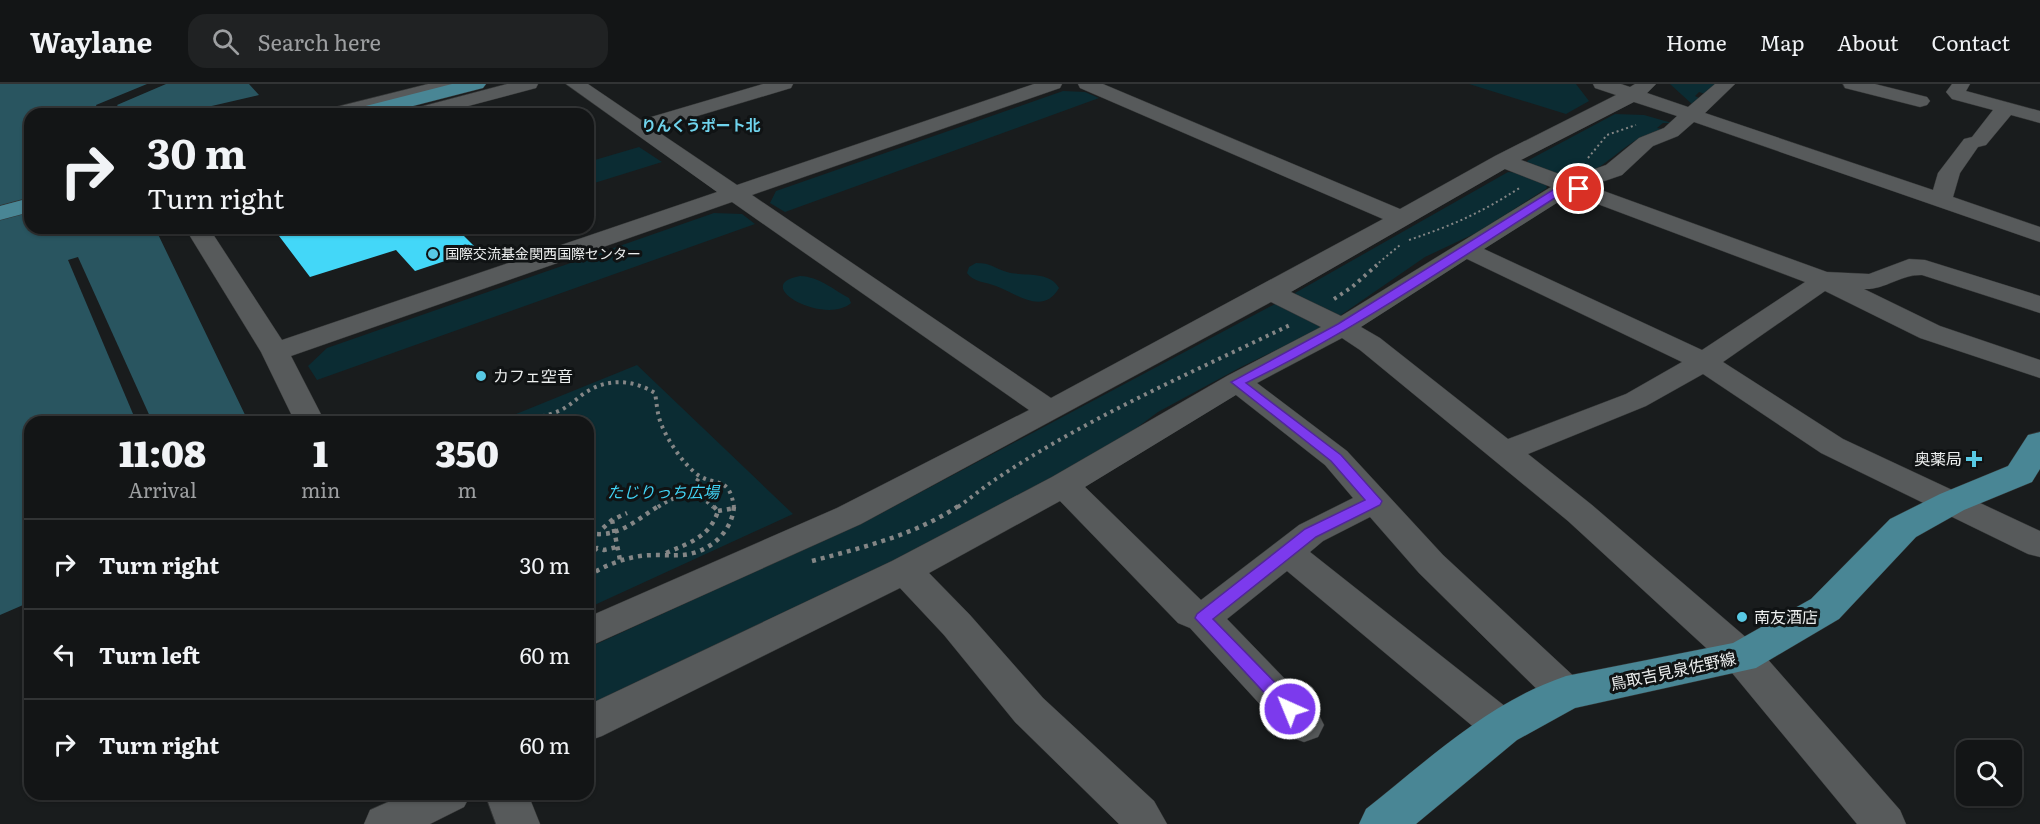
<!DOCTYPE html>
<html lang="en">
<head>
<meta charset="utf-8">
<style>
  body { margin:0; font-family:Literata,"Noto Sans JP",serif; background:#202223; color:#f1f3f6; height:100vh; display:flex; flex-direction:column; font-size:22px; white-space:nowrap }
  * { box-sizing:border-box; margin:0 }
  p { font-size:20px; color:#9d9fa1 }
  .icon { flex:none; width:33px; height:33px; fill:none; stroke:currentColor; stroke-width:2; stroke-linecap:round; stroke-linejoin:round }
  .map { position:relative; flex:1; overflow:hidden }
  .details { position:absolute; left:24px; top:332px; width:570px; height:384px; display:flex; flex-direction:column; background:#131516; border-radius:18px; box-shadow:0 2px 4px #0004,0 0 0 2px #323435 }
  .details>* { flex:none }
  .hud { position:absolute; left:24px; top:24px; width:570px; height:126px; border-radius:18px; box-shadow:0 2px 4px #0004,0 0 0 2px #323435; background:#131516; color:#f1f3f6; overflow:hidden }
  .fabs { position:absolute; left:1956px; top:656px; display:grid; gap:12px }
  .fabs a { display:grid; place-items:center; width:66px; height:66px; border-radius:12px; background:#131516; box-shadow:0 2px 4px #0004,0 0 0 2px #323435; font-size:30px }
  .pin { position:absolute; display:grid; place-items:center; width:51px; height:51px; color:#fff; margin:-26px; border:3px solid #fff; border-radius:50%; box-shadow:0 2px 6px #0007 }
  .me { position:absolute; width:66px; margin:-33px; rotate:316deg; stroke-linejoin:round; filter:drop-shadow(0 0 4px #0008) }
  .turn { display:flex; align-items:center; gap:21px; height:126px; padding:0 24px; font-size:27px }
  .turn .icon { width:78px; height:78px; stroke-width:2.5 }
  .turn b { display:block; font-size:42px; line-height:51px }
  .eta { display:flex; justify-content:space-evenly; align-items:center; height:102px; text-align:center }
  .eta b { font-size:36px; font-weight:800; line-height:42px }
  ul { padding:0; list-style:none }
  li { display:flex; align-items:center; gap:18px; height:90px; padding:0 24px; border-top:2px solid #323435 }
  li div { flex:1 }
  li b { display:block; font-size:22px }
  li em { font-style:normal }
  header { display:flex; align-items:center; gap:36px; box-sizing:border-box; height:84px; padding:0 30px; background:#131516; border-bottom:2px solid #323435 }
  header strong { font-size:28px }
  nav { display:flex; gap:33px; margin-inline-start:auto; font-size:21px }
  .search { width:420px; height:54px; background:#202223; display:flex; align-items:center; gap:15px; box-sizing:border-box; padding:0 21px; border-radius:18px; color:#9d9fa1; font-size:22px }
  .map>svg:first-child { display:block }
</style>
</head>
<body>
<header>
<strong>Waylane</strong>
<div class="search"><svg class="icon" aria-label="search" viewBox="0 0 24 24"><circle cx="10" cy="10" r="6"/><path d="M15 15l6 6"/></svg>Search here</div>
<nav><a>Home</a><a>Map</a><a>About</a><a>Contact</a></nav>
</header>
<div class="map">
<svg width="2040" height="740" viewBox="0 0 2040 740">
  <rect width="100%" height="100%" fill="#191c1d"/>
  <path fill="#0b2c33" d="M1469,0H1576L1589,17L1566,30Z
    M1670,0H1717L1705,10L1699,8L1695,12L1701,15L1693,21Z
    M1063,7L1085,8L1099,14L785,128L770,119L776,107Z
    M1615,30L1644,31L1672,39H1663L1657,44L1662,45C1653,50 1644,51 1636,56C1606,75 1586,105 1546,89C1538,86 1532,85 1527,77Z
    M639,63L662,78L588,101V78Z
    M1508,88L1523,89L1545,97L1547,104L1478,148L1425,173L1341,231H1330L1296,213L1295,209Z
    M714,129L742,130L755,140L317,296L308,282L327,264Z
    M976,179C991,179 994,184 1007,188C1024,193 1049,186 1059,204C1043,232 1017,210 996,202C986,198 973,198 967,189L969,183Z
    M800,192C820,193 832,205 849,214L851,219C825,242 749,201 800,192Z
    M1275,220L1284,221L1320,238L1322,244L1241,283L1158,328L1123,354L965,445L588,625V564L878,431Z
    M637,281L793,430L588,524V338L499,337Z"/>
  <path fill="#295560" d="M0,0H147L96,21L100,30H30V144H155L248,337L30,338V518L0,531Z
    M166,0H249L259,11L177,30H124L117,21Z"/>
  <path fill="#191c1d" d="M78,173L152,337H136L68,176Z"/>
  <path fill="#43d7f8" d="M273,144H456L478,166L415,187L396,166L310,193Z"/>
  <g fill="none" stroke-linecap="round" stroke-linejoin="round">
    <g stroke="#333535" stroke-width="1">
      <path id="minor" d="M428,0H460L458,4L355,30H321L324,26Z
        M507,0H538L536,4L438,30H414L413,28L416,24Z
        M566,0H588L641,36L763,0H793L791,4L654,45L737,101L1034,0H1062L1060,4L752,111L1051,314L1383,135L1080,4L1078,0H1103L1400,125L1495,72L1616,11L1595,4L1593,0H1621L1630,3L1635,0H1656L1647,9L1688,23L1715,0H1735L1705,29L1933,106L1938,89L1964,55L1972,53L1993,26L1952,15L1946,8L1952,0H1970L1966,7L2040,27V39L2011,31L1986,61L1978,63L1960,89L1953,113L2040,143V158L1694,38L1678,52L1653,62L1622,91L1590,102L1827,188L1869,190L1909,175L1925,176L2040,212V229L1922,191C1901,190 1885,206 1864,205L1940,242L2040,276V294L1920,254L1825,207L1723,278L1843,355L2040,447V473L2028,470L1821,369L1703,290L1646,322L1528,370L1592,421L1756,562L1900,726L1906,740H1857L1728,584L1568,437L1360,266L1342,254L1257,299L1347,367L1443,471L1580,598L1586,609L1580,620L1566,625L1552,620L1419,489L1370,433L1323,457L1310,468L1516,631L1522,643L1516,655L1502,660L1488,655L1287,487L1227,535L1318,629L1324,641L1318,653L1304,658L1290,653L1190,544L1178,539L1060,417L929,489L970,531L1043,614L1154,717L1167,740H1119L1015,638L944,551L900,504L602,652L588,657V621L892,477L1052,393L1227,292L1321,243L1271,218L861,440L588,563V533L837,424L1029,326L732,118L291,272L325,338H295L261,268L185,144H209L282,256L717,108ZM1634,18L1677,32L1664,44L1639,54L1606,81L1570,94L1521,76ZM1505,85L1551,103L1341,232L1291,208ZM1571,110L1805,198L1702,266L1484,165ZM1467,175L1682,278L1626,310L1508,355L1380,254L1361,243ZM1236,311L1325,381L1353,414L1299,441L1201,516L1085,403Z
        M1843,0H1875L1927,13L1930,17L1927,21L1920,23L1845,4Z
        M406,710H471L464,723L430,740H364L370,726Z
        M485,710H528L540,740H496Z"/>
    </g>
    <g stroke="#333535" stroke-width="1">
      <path id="major" d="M452,0H486L483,4L382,30H347L350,26Z
        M30,114V128L0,136V122Z
        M2040,348V385L2032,398L1964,426L1916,453L1839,535L1756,584L1575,624L1517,656L1416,740H1359L1366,725C1428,676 1489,618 1566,592L1733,559L1811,515L1890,435L1940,410L2008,382L2028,351Z"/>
    </g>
    <path stroke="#848686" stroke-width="2" stroke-dasharray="2 3" stroke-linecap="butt" d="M1588,74L1607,51L1636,41
      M1409,156C1453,141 1481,129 1521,103
      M1375,182L1400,161"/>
    <path stroke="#848686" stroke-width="4" stroke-dasharray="3 4.5" stroke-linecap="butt" d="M1334,215L1352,203L1377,181
      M520,338C533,334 548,332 561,326C571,321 578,313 588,307C609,294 634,296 655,309C657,320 657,331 662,342C668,357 684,381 698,391C716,403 729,391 734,423
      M689,410L700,392
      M658,423C678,410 695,405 713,423
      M958,423C972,413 985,402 999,393C1091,332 1193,288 1292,240"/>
    <path stroke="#848686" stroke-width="4.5" stroke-dasharray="4 5" stroke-linecap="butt" d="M718,427L735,424
      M612,436L620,476
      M603,444L612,436L627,429
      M588,449C618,455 636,436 660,421
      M666,469C689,459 710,453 718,427L712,421
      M588,472L597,464L604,466L617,463
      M812,477C864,463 915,451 960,421
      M588,492C604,482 621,475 640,472C654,470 668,472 682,471C709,469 733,448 734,421"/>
    <use href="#minor" fill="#575a5b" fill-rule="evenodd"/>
    <use href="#major" fill="#498695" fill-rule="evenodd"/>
  </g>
  <path fill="#7c3aed" stroke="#51269a" stroke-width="1.5" d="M1564,99H1571L1584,105L1579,108L1569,105C1463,172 1359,244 1246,299L1341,371L1382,417L1380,421L1316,453L1213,535L1296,620L1299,625L1296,630L1290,632L1284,630L1195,534L1197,530L1305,445L1365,416L1331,377L1231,298L1338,240Z"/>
  <g fill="#58c9e4" stroke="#101314" stroke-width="2">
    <circle cx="433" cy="170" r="6"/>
    <circle cx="481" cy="292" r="6"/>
    <path d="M1971 366h6v6h6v6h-6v6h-6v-6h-6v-6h6z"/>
    <circle cx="1742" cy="533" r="6"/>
  </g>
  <g text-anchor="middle" stroke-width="6" stroke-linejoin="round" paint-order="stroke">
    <g font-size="14" fill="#edefef" stroke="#101314" text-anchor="start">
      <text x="445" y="175">国際交流基金関西国際センター</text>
    </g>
    <g font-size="15" font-weight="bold" fill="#6fd3ec" stroke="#101314">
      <text x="701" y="47">りんくうポート北</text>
    </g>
    <g font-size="16" fill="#edefef" stroke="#101314" text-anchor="start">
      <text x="493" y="298">カフェ空音</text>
      <text x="1962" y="381" text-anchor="end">奥薬局</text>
      <text x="1754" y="539">南友酒店</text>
    </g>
    <g font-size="16" font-style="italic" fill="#41d3f4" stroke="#101314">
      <text x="663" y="414">たじりっち広場</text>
    </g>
    <g font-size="16" fill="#edefef" stroke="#101314">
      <text transform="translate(1673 587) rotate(-12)" y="6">鳥取吉見泉佐野線</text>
    </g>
  </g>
</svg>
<div class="fabs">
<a><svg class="icon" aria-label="search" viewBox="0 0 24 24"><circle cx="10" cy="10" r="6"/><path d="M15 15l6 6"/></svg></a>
</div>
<div class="pin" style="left:1579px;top:105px;background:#d93025"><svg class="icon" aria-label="arrive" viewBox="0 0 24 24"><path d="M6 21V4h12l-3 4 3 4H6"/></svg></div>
<svg class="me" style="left:1290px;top:625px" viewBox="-20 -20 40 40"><circle r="17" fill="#7c3aed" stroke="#fff" stroke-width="3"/><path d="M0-11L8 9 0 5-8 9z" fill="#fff"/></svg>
<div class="hud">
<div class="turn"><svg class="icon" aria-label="right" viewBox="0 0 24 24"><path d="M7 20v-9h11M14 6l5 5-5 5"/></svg><div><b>30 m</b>Turn right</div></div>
</div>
<section class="details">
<div class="eta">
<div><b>11:08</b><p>Arrival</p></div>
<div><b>1</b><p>min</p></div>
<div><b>350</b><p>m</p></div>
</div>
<ul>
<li><svg class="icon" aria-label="right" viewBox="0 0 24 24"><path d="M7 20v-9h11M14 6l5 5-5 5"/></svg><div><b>Turn right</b></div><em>30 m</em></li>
<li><svg class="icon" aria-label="left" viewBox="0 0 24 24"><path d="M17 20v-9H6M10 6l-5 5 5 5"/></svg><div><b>Turn left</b></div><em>60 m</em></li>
<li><svg class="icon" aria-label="right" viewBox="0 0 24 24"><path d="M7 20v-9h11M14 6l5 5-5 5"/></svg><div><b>Turn right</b></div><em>60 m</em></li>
</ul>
</section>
</div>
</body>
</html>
